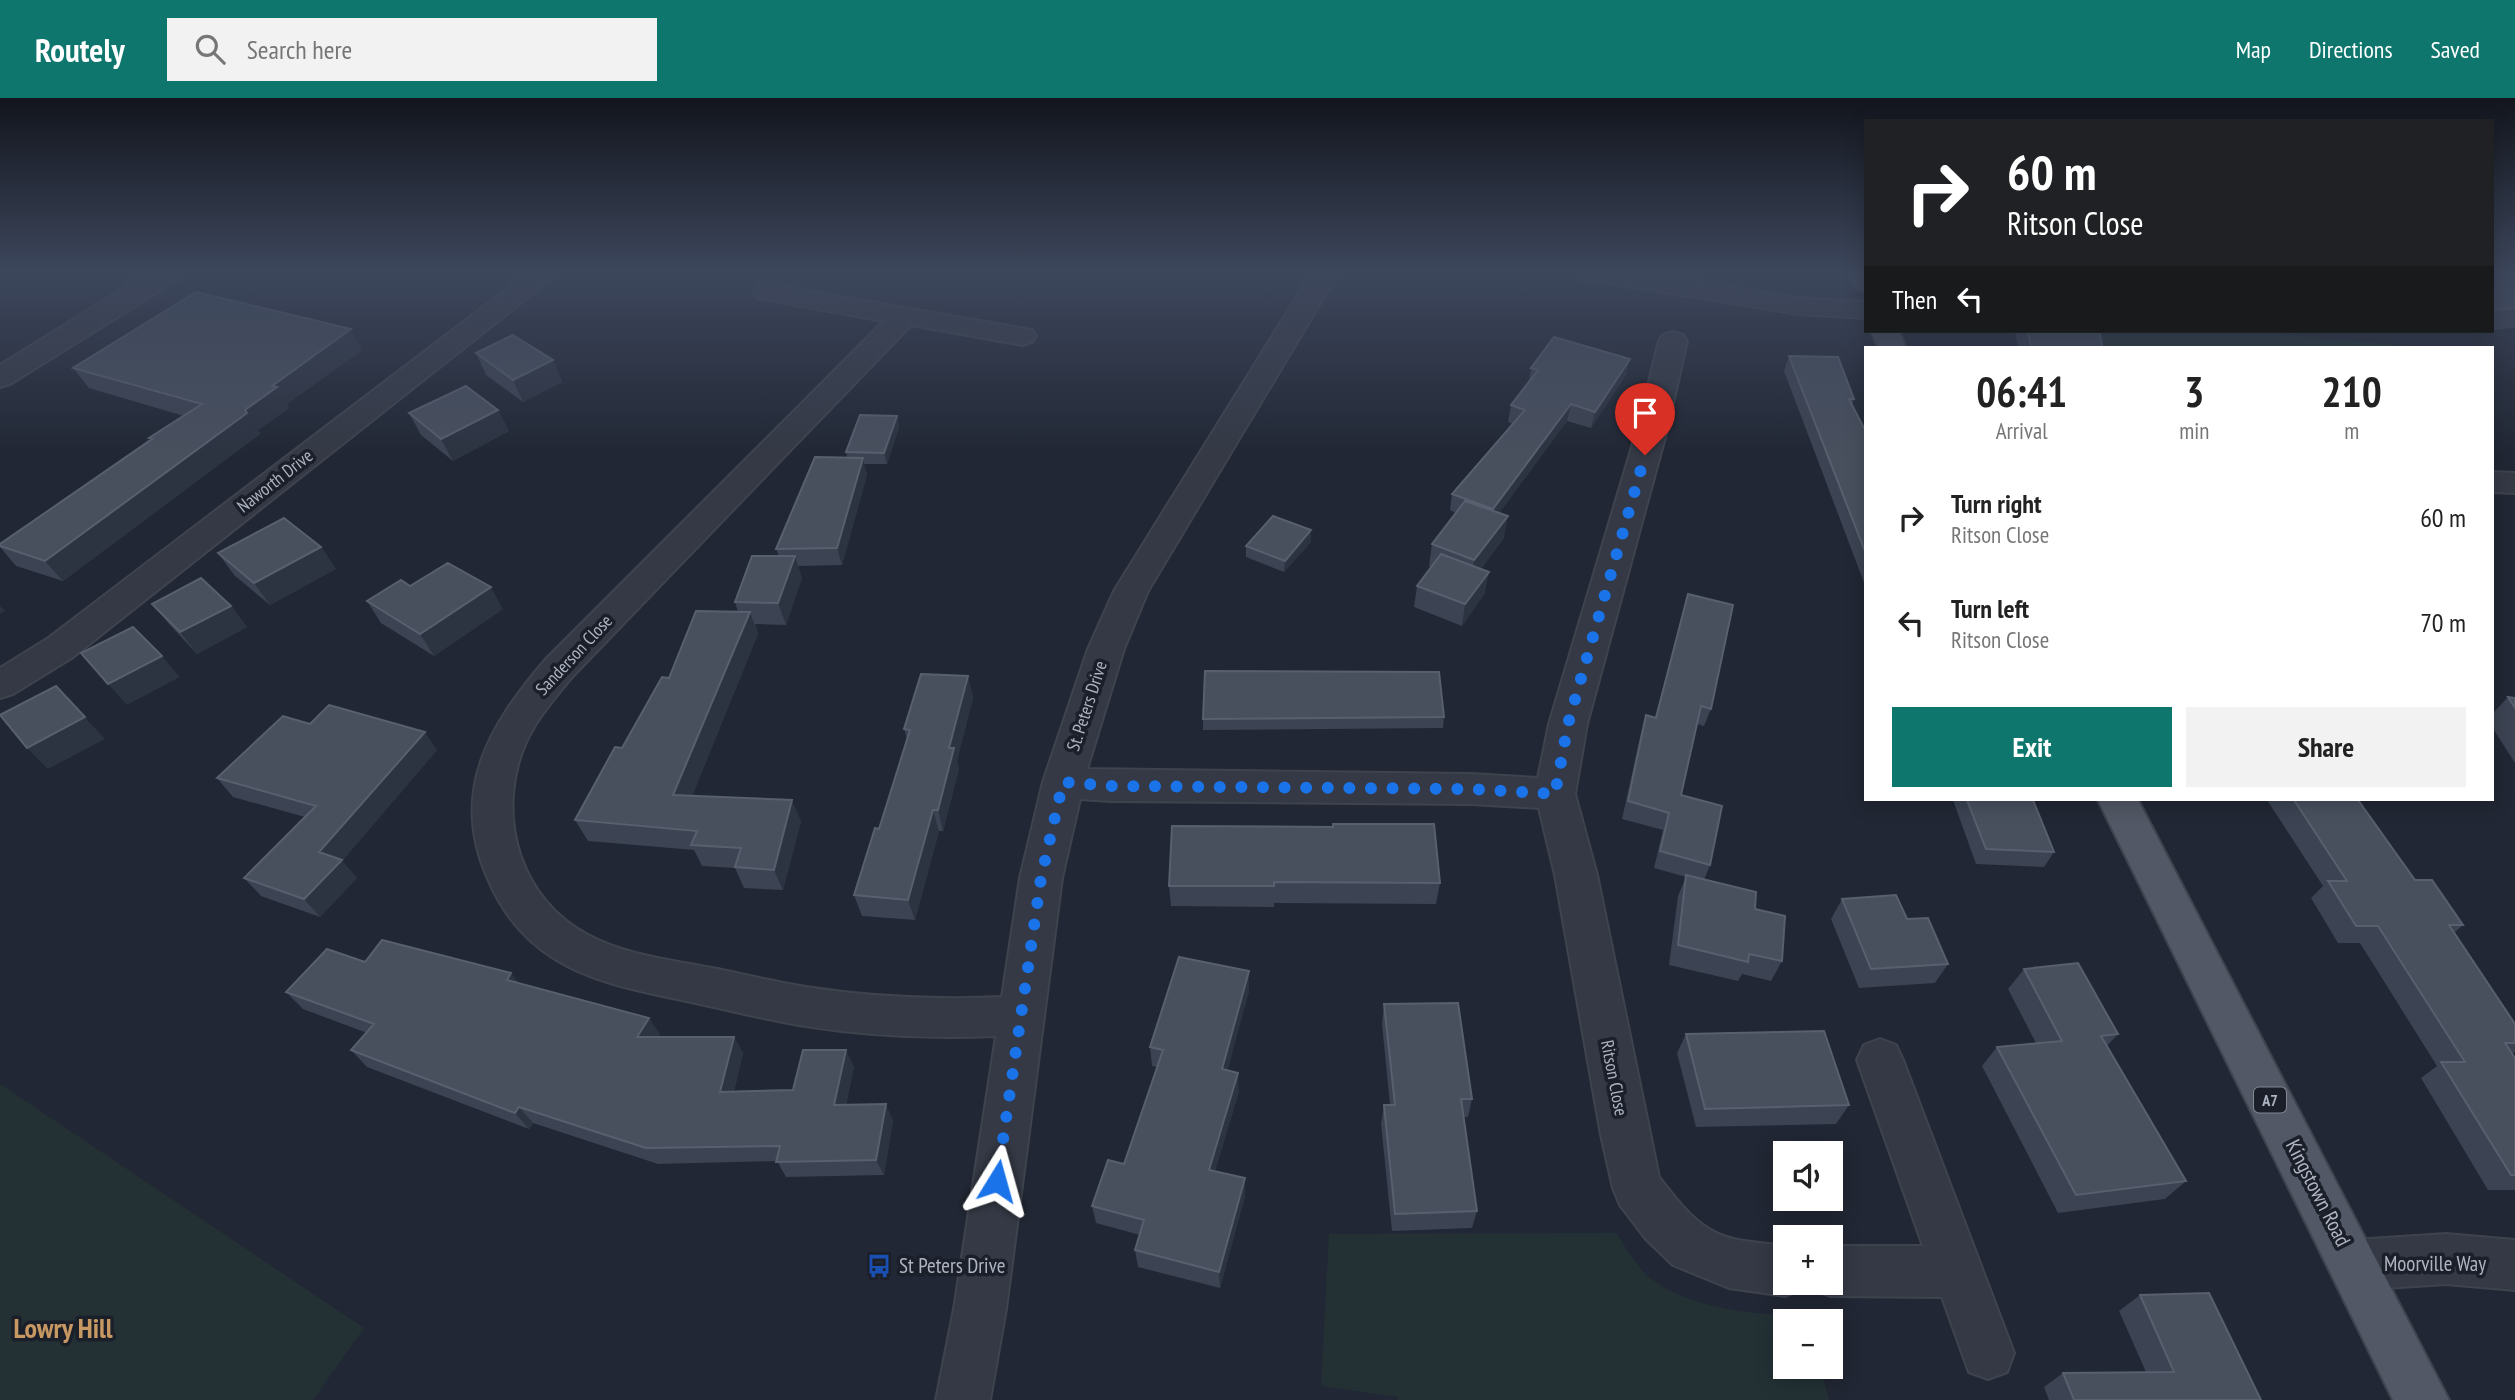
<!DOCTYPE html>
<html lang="en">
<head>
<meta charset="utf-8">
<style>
  body { margin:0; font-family:"PT Sans Narrow",sans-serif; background:#f2f2f2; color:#222; height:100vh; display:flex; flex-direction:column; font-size:26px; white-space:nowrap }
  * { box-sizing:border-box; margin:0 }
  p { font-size:23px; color:#767676 }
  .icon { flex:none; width:38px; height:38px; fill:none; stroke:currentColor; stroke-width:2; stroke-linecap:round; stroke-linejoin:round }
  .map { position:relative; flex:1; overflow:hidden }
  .drawer { position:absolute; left:1864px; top:248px; width:630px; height:455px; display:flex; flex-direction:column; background:#fff; border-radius:0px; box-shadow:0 4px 18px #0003 }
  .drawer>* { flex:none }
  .banner { position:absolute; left:1864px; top:21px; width:630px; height:214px; border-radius:0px; box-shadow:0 4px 18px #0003; background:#202124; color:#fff; overflow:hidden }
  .fabs { position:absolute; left:1773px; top:1043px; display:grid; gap:14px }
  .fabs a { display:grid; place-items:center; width:70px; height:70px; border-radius:0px; background:#fff; box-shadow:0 4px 18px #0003; font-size:35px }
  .pin { position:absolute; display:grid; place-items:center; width:60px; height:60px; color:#fff; margin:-72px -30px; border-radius:50% 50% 50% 0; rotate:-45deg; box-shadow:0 0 7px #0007 }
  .pin .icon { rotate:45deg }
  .me { position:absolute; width:77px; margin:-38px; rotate:8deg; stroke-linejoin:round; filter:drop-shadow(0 0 5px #0008) }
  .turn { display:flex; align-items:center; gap:24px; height:147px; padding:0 28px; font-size:32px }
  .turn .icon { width:91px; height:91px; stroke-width:2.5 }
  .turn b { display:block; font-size:49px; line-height:60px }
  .then { display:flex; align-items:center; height:66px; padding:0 28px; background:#0003; gap:14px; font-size:26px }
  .eta { display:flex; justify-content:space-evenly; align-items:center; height:119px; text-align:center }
  .eta b { font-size:42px; font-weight:700; line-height:49px }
  .button { display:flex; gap:14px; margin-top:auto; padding:14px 28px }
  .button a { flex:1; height:80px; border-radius:0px; background:#0f766e; color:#fff; font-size:28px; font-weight:700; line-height:80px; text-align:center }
  .button a+a { background:#f2f2f2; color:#222 }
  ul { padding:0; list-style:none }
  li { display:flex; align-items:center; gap:21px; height:105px; padding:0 28px }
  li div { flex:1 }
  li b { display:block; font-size:26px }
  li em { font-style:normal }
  header { display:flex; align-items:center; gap:42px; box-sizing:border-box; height:98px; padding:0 35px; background:#0f766e; color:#fff }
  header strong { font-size:33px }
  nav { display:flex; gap:38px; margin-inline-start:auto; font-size:24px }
  .search { width:490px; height:63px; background:#f2f2f2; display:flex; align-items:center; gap:18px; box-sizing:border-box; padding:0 24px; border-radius:0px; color:#767676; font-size:26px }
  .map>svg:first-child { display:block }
</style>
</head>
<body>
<header>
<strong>Routely</strong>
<div class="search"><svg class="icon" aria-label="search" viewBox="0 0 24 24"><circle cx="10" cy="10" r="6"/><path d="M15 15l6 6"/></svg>Search here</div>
<nav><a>Map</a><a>Directions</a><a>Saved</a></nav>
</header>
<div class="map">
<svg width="2515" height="1302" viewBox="0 0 2515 1302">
  <rect width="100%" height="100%" fill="#212734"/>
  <path fill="#233135" d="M2097,233H2249L2431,250H2107Z
    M0,986L364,1230L313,1302H0Z
    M1616,1135C1627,1150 1638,1172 1653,1182C1698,1214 1754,1215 1806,1219L1807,1223H1785V1269H1820L1829,1302H1398V1299L1321,1288L1329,1136Z"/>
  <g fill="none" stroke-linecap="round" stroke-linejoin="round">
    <g stroke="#3e434e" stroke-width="4">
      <path id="minor" d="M150,174H183L180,180L10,286L0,289V267Z
        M529,174H560L73,559L13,596L0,600V570L47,541Z
        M1312,174H1339L1148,493L1124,551L1087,671L1471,676L1538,680L1549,626L1637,332L1659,243L1663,237L1673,234L1683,237L1687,243L1667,332L1587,626L1575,696L1597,777L1659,1079C1673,1097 1689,1119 1709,1131C1730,1145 1761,1144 1785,1148V1185H1806L1803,1191L1785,1198L1729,1190L1673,1167L1646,1141L1620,1107L1613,1090L1601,1037L1555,777L1539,710L1471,706L1111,703L1080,701L1062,780L1006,1211L990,1302H936L954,1211L996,938C932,941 869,938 805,928C767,922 729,912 691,904C646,894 595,886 555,861C524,842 502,814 488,781C449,694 489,627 546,561L884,223L757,200L753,194L757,188L767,186L1032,232L1036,238L1032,244L1022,247L911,227L572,579C553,602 532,626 522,654C497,724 522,802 588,837C625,857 671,862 712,870C743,876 774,884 806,889C870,899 937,902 1002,899L1020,780L1043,684L1088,551L1114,493Z
        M1577,174H1643L1797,200L1866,204V220L1797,216L1590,182L1580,180Z
        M2492,374L2515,375V395L2492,394Z
        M1880,941L1896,947L1903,962L2014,1255L2007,1274L1988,1281L1969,1274L1942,1199L1830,1198L1812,1191L1809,1185H1830V1148H1923L1857,962L1864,947Z
        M2446,1136L2515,1142V1192L2446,1186L2354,1192L2336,1185L2329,1167L2336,1149L2354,1142Z"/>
    </g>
    <g stroke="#3e434e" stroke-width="4">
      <path id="primary" d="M1848,174H1866V193L1856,191Z
        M1871,233H1899L1906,250H1878Z
        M2098,702H2138L2449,1302H2393Z"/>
    </g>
    <use href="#minor" fill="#343945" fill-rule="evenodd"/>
    <use href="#primary" fill="#525865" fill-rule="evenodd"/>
  </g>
  <path fill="#3c4352" d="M2492,174H2515V230L2492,232Z
    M2015,233H2099L2103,250H2018Z
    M2445,233H2480L2448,235Z
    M362,252L287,306L289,310L258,332L260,336L63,483L16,468L0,449V446L150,341L149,340L184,318L89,290L73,270Z
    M476,255L553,262L562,284L523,304L486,277Z
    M1789,258L1854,301L1852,307L1866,334V490L1784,273Z
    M1531,270L1626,277L1591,330L1567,323L1499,415L1504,440L1481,471L1485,495L1462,528L1414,509L1417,488L1431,469L1429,468L1432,446L1456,415L1450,412L1452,396L1513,326L1508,324L1511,307L1529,284Z
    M498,312L509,333L453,363L421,337L409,315Z
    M897,318L899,329L887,366H864L867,377L842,467L798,468L802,480L786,527L755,526L758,536L692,698L801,723L783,792L744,790L735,770L702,768L694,752L588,743L575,722L622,650L669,580L738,514L735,504L779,458L776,451L847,359L846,354Z
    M1311,444L1284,474L1246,459V448Z
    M321,449L336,471L270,507L234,477L218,455Z
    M410,488L503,511L434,558L381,525L367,503Z
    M1688,496L1711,611L1704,628L1697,626L1681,697L1710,767L1704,782L1755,811L1782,863L1771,883L1742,876L1738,883L1669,867L1678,798L1686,779L1654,770L1663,732L1622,721L1641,635L1646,617L1655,619Z
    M152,506L231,508L247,529L197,556L170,527Z
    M968,578L973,600L957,662L959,671L943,733H939L915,822L862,818L854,797L879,731L907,641L904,631Z
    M2508,599L2515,600V665L2492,629V616Z
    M1444,619L1443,630L1203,632V621Z
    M310,626L437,652L342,763L357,780L320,819L261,798L244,780L305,719L233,699L217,680Z
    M1953,702H2033L2054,754L2044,769L1976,766Z
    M2267,702H2358L2415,782L2463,827L2454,835L2515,926V954L2512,956L2515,960V1092H2488L2421,980L2437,968L2360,845H2338L2311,800L2323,788Z
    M1172,728L1440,785L1436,806L1274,805V809L1171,808L1169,788Z
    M1842,801L1907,821L1948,866L1935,885L1859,890L1831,821Z
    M365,864L519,885L660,936L658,939H734L743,955L734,993L793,992L854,968L846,1007L893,1022L884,1077L786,1079L777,1063L658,1066L533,1025L529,1031L367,969L351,952L367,935L303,911L286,894Z
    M2024,871L2118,936L2107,948L2186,1083L2165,1101L2058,1115L1982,968L1997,949L2036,945L2008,891Z
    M1249,893L1227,972L1239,993L1215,1073L1245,1098L1220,1190L1138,1169L1135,1152L1140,1137L1096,1125L1092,1108L1124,1066L1157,969L1152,968L1150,949Z
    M1384,906L1472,1001L1468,1019H1464L1477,1113L1472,1130L1392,1133L1381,1026L1384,1007H1390L1382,926Z
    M1686,936L1849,1007L1836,1026L1696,1029L1677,955Z
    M2140,1197L2261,1302H2049L2044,1289L2063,1275L2146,1274L2119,1213Z"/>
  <path fill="#2c3341" d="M351,231L362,252L287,306L289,310L258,332L260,336L63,483L45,463L245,312L272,288Z
    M1630,261L1626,277L1591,330L1595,314Z
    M553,262L562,284L523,304L513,282Z
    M1571,306L1567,323L1490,428L1493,411Z
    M498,312L509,333L453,363L441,341Z
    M897,318L899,329L887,366L884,355Z
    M863,360L867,377L842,467L837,450Z
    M1508,418L1504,440L1471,484L1474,462Z
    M1311,432V444L1284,474L1285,463Z
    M321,449L336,471L270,507L254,485Z
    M795,458L802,480L786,527L778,505Z
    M1489,474L1485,495L1462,528L1465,506Z
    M491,489L503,511L434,558L420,536Z
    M0,508L5,513L0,516Z
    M231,508L247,529L197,556L180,534Z
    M750,514L758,536L684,718L673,697Z
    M162,558L180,579L127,607L108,586Z
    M968,578L973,600L957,662L959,671L943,733L938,712L949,650Z
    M56,588L105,641L48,671L27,650Z
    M425,634L437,652L342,763L357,780L320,819L304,801L319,754Z
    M792,702L801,723L783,792L774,772Z
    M933,712L939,733L915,822L908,802Z
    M1249,873V893L1223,990L1222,971Z
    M511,875L524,892L507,882Z
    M649,920L660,936L648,955L637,939Z
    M734,939L743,955L730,1010L720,994Z
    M846,952L854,968L842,1023L834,1007Z
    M1238,975L1239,993L1210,1089L1209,1072Z
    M886,1006L893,1022L884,1077L876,1062Z
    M519,1009L533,1025L529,1031L515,1015Z
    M1245,1080V1098L1220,1190L1219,1174Z"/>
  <path fill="#48505e" stroke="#585f6e" stroke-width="2" d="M2492,174H2515V210L2492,212Z
    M196,194L351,231L272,288L277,289L245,312L247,315L45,463L0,448V446L152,341L149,340L202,306L73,270Z
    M2028,233H2099L2103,250H2031Z
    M513,237L553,262L513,282L476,255Z
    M1554,239L1630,261L1595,314L1571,306L1493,411L1452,396L1525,312L1511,307L1538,272L1531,270Z
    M1789,258L1838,259L1854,301H1849L1866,334V456Z
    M466,288L498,312L441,341L409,315Z
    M860,317L897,318L884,355L846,354Z
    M815,359L863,360L837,450L776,451Z
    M1465,403L1508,418L1474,462L1432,446Z
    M1273,418L1311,432L1285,463L1246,448Z
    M284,420L321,449L254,485L218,455Z
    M1441,456L1489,474L1465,506L1417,488Z
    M752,458H795L778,505L735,504Z
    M448,465L491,489L420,536L367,503L401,482L410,488Z
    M201,480L231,508L180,534L152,506Z
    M1688,496L1733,507L1711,611L1701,608L1681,697L1722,708L1710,767L1660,753L1669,715L1628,703L1646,617L1656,620Z
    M696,513L750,514L673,697L792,702L774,772L735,769L741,750L691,747L697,733L575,722L615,649L622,650L662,579L669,580Z
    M133,529L162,558L108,586L81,555Z
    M1205,573L1439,574L1444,619L1203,621Z
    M921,576L968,578L949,650H954L938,712H933L908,802L854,797L875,730L879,731L910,632L904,631Z
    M56,588L85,619L27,650L0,617Z
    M2508,599L2515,600V610Z
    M329,607L425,634L319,754L342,762L304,801L244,780L316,708L217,680L283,618L310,626Z
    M1967,702H2033L2054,754L1986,751Z
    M2294,702H2358L2415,782H2432L2463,827H2449L2515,926V945H2505L2515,960V1077H2511L2441,964H2465L2378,828H2356L2328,783H2347Z
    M1333,726H1434L1440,785L1274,784V788H1169L1172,728L1333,729Z
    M1686,777L1756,794L1755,811L1785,818L1782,863L1749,856L1748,864L1678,847Z
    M1896,797L1907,821L1928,820L1948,866L1871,871L1842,801Z
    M382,842L511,875L507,882L649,920L637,939H734L720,994L793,992L803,952H846L834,1007L886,1006L876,1062L776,1064L780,1048L646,1050L519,1009L515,1015L351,952L374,926L286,894L327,851L365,864Z
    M1179,859L1249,873L1222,971L1238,975L1209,1072L1245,1080L1219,1174L1135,1152L1144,1122L1092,1108L1108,1062L1124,1066L1163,952L1150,949Z
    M2078,865L2118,936L2101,938L2186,1083L2076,1097L1997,949L2062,943L2024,871Z
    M1458,905L1472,1001H1461L1477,1113L1395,1116L1384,1007H1395L1384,906Z
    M1824,933L1849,1007L1705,1011L1686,936Z
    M2209,1195L2261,1302H2074L2063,1275L2174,1274L2140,1197Z"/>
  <linearGradient id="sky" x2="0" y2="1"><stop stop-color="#12151d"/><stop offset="0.49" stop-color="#3d475c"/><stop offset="1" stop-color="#3d475c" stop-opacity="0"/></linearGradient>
  <rect width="2515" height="357" fill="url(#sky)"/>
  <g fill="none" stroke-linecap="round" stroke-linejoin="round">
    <path stroke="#1a73e8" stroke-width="12" stroke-dasharray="0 21.6" d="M997,1083L1041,780L1063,684L1111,688L1471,691L1555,696L1568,626L1645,357"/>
  </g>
  <defs>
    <g id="bus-bare" transform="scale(1.89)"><path d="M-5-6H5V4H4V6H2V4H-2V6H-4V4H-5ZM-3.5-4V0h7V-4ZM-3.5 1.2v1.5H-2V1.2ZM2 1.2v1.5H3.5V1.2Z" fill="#1a4fb4" stroke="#1a1f29" stroke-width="2.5" paint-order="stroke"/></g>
  </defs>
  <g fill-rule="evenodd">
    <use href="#bus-bare" x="879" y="1168"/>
  </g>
  <g text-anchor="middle" stroke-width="7" stroke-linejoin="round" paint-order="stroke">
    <rect fill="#1a1f29" stroke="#828793" stroke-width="2" x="2254" y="989.5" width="32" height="25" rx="5"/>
    <g font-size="16" font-weight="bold" fill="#aeb4c1">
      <text x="2270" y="1008">A7</text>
    </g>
    <g font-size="18" fill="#aeb4c1" stroke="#1a1f29">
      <text transform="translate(275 383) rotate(-38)" y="6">Naworth Drive</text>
      <text transform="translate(574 557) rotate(-47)" y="6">Sanderson Close</text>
      <text transform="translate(1087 608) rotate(-72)" y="6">St. Peters Drive</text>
      <text transform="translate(1614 980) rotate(79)" y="6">Ritson Close</text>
    </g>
    <g font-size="21" fill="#aeb4c1" stroke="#1a1f29">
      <text transform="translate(2318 1095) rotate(63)" y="7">Kingstown Road</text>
      <text x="2435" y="1173">Moorville Way</text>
    </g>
    <g font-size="21" fill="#aeb4c1" stroke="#1a1f29" text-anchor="start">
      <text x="899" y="1175">St Peters Drive</text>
    </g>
    <g font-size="28" font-weight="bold" fill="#c89863" stroke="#1a1f29">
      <text x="63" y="1240">Lowry Hill</text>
    </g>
  </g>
</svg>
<div class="fabs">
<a><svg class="icon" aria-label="sound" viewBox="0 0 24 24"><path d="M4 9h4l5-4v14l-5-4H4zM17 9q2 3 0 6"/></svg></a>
<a>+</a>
<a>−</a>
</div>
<div class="pin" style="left:1645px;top:357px;background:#d93025"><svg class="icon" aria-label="arrive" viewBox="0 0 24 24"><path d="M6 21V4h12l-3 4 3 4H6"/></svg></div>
<svg class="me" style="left:997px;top:1083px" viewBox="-20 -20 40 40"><path d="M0-17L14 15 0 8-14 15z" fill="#1a73e8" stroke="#fff" stroke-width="4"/></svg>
<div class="banner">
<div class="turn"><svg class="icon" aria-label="right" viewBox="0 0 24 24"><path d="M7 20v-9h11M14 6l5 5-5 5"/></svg><div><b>60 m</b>Ritson Close</div></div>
<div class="then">Then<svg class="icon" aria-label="left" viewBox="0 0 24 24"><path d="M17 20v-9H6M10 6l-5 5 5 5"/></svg></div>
</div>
<section class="drawer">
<div class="eta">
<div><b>06:41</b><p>Arrival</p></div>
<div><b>3</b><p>min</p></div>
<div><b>210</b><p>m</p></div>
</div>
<ul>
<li><svg class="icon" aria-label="right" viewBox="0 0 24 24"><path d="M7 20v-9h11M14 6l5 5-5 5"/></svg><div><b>Turn right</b><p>Ritson Close</p></div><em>60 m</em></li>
<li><svg class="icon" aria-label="left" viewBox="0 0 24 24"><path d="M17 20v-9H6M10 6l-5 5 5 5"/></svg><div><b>Turn left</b><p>Ritson Close</p></div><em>70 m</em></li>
</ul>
<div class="button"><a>Exit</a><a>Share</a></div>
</section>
</div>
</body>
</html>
